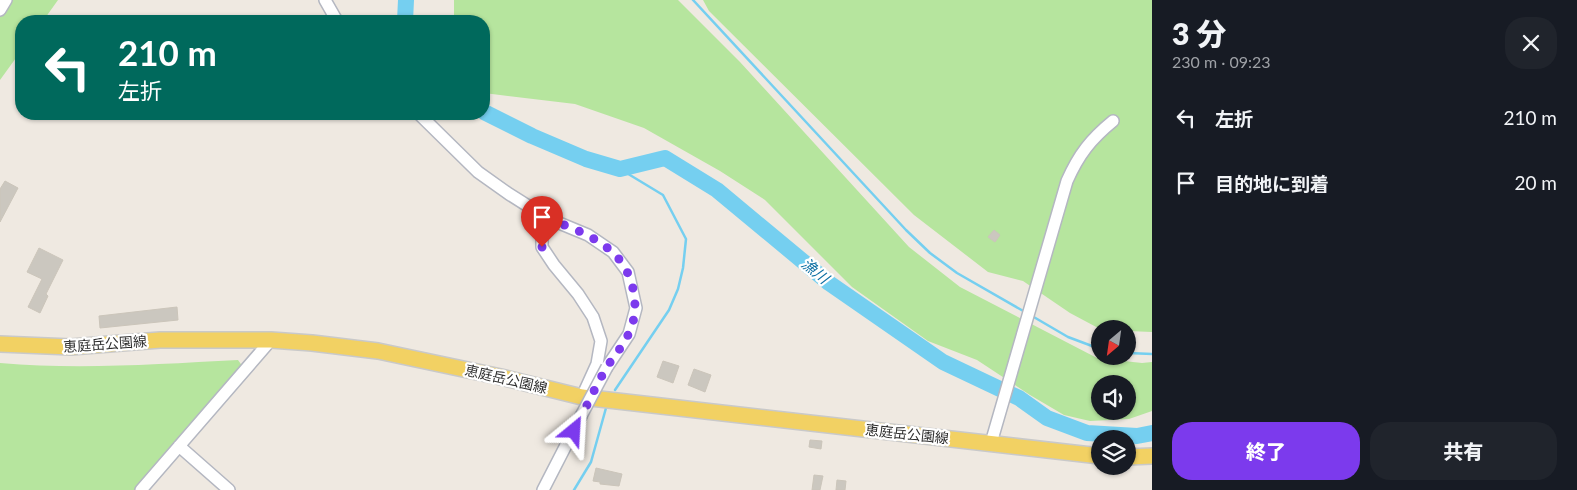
<!DOCTYPE html>
<html lang="ja">
<head>
<meta charset="utf-8">
<style>
  body { margin:0; font-family:Lato,"Noto Sans JP",sans-serif; background:#20242c; color:#f1f3f6; height:100vh; display:flex; flex-direction:column; font-size:19px; white-space:nowrap }
  * { box-sizing:border-box; margin:0 }
  p { font-size:16px; color:#9ea1a6 }
  .icon { flex:none; width:28px; height:28px; fill:none; stroke:currentColor; stroke-width:2; stroke-linecap:round; stroke-linejoin:round }
  .map { position:relative; flex:1; overflow:hidden }
  .drawer { display:flex; flex-direction:column; background:#171b24; width:425px }
  .drawer>* { flex:none }
  .banner { position:absolute; left:15px; top:15px; width:475px; height:105px; border-radius:20px; box-shadow:0 1px 4px #0004; background:#00695c; color:#fff; overflow:hidden }
  .needle { width:32px; rotate:209deg }
  .controls { position:absolute; left:1091px; top:320px; display:grid; gap:10px }
  .controls a { display:grid; place-items:center; width:45px; height:45px; border-radius:50%; background:#171b24; box-shadow:0 1px 4px #0004; font-size:25px }
  .pin { position:absolute; display:grid; place-items:center; width:42px; height:42px; color:#fff; margin:-51px -21px; border-radius:50% 50% 50% 0; rotate:-45deg; box-shadow:0 0 5px #0007 }
  .pin .icon { rotate:45deg }
  .me { position:absolute; width:55px; margin:-28px; rotate:27deg; stroke-linejoin:round; filter:drop-shadow(0 0 4px #0008) }
  .turn { display:flex; align-items:center; gap:18px; height:105px; padding:0 20px; font-size:22px }
  .turn .icon { width:65px; height:65px; stroke-width:2.5 }
  .turn b { display:block; font-size:35px; line-height:42px }
  .round { display:grid; place-items:center; flex:none; width:52px; height:52px; border-radius:20px; background:#20242c }
  .summary { display:flex; align-items:center; justify-content:space-between; height:85px; padding:0 20px }
  h1 { font-size:30px; font-weight:800; line-height:38px }
  .cta { display:flex; gap:10px; margin-top:auto; padding:10px 20px }
  .cta a { flex:1; height:58px; border-radius:20px; background:#7c3aed; color:#fff; font-size:20px; font-weight:800; line-height:58px; text-align:center }
  .cta a+a { background:#20242c; color:#f1f3f6 }
  ul { padding:0; list-style:none }
  li { display:flex; align-items:center; gap:15px; height:65px; padding:0 20px }
  li div { flex:1 }
  li b { display:block; font-size:19px }
  li em { font-style:normal }
  main { display:flex; flex:1; min-height:0 }
  .map>svg:first-child { display:block }
</style>
</head>
<body>
<main>
<div class="map">
<svg width="1152" height="490" viewBox="0 0 1152 490">
  <rect width="100%" height="100%" fill="#efe9e1"/>
  <path fill="#b6e59e" fill-rule="evenodd" d="M0,0H58L43,21H21V51L0,80Z
    M454,0H678L740,62L909,247L960,287L1097,358L1142,363L1152,362V411L1129,419L1090,421L1064,415L1030,395L977,360L928,341L852,287L765,200L720,171L644,128L575,104L484,93V21H454ZM1100,384H1128V411H1100Z
    M703,0H1152V332L1128,331V329H1100L1070,313L1023,281L988,272L914,215L709,11Z
    M238,360L243,367L135,490H0V363C79,370 159,364 238,360Z"/>
  <g fill="none" stroke-linecap="round" stroke-linejoin="round">
    <path stroke="#75cff0" stroke-width="2.5" d="M693,0L906,230L930,253L957,273L1025,312
      M1032,316L1068,337L1100,349
      M1128,353L1152,354
      M615,390L669,310L678,289L683,268L686,239L663,195L620,169
      M574,490L591,462L606,408"/>
    <path stroke="#75cff0" stroke-width="16" d="M405,21L406,0
      M484,112L532,136L586,159L620,169L665,158L717,190L829,283L943,362L1019,398L1047,418L1087,433L1137,436L1152,433"/>
  </g>
  <path fill="#cbc7bf" stroke="#cbc5ba" d="M5,181L18,188L0,222V189Z
    M994,230L1000,235L995,242L988,237Z
    M39,248L63,260L46,294L48,296L40,313L28,307L42,279L27,272Z
    M177,307L178,320L100,328L99,316Z
    M663,361L679,366L673,383L657,377Z
    M694,369L711,375L705,392L688,385Z
    M810,440L822,441L821,449L809,447Z
    M596,468L622,474L619,486L600,484V482L593,481Z
    M814,475L823,476L820,490H812Z
    M837,480L846,481L845,490H836Z"/>
  <g fill="none" stroke-linecap="round" stroke-linejoin="round">
    <g stroke="#b4b7c1" stroke-width="14">
      <path id="minor" d="M325,0L337,21
        M0,10L6,0
        M419,114L478,172L509,194L547,218L588,235L613,252L628,272L636,308L629,334L607,367
        M547,218L542,233V247L554,265L578,294L593,317L601,341L597,364L582,397
        M991,443L1067,181C1079,154 1091,139 1113,121
        M179,446L229,490
        M141,490L271,340
        M543,490L581,416"/>
    </g>
    <g stroke="#c9c9c9" stroke-width="18">
      <path id="major" d="M0,344L71,347L160,340H271L312,343L378,351L501,377L582,397L1100,456
        M1128,457L1152,456"/>
    </g>
    <use href="#minor" stroke="#fff" stroke-width="11"/>
    <use href="#major" stroke="#f2d163" stroke-width="15"/>
    <g stroke="#b4b7c1" stroke-width="14" stroke-linecap="butt">
      <path id="minor-bridge" d="M581,416L607,367"/>
    </g>
    <use href="#minor-bridge" stroke="#fff" stroke-width="11"/>
  </g>
  <g fill="none" stroke-linecap="round" stroke-linejoin="round">
    <path stroke="#7c3aed" stroke-width="9" stroke-dasharray="0 16.2" d="M542,247V233L547,218C569,227 593,235 611,251C634,270 642,309 628,335C623,346 614,356 607,367C595,387 585,410 574,431"/>
  </g>
  <g text-anchor="middle" stroke-width="4.5" stroke-linejoin="round" paint-order="stroke">
    <g font-size="14" fill="#2e2e2e" stroke="#fff">
      <text transform="translate(105 344) rotate(-4)" y="5">恵庭岳公園線</text>
      <text transform="translate(506 379) rotate(13)" y="5">恵庭岳公園線</text>
      <text transform="translate(907 434) rotate(6)" y="5">恵庭岳公園線</text>
    </g>
    <g font-size="15" font-style="italic" fill="#0d6fa3" stroke="#fff">
      <text transform="translate(815 271) rotate(39)" y="5">漁川</text>
    </g>
  </g>
</svg>
<div class="controls">
<a><svg class="needle" viewBox="-14 -14 28 28"><path d="M0-13l5 13h-10z" fill="#e53935"/><path d="M0 13l5-13h-10z" fill="#9ea1a6"/></svg></a>
<a><svg class="icon" aria-label="sound" viewBox="0 0 24 24"><path d="M4 9h4l5-4v14l-5-4H4zM17 9q2 3 0 6"/></svg></a>
<a><svg class="icon" aria-label="layers" viewBox="0 0 24 24"><path d="M12 4l9 5-9 5-9-5zM3 14l9 5 9-5"/></svg></a>
</div>
<div class="pin" style="left:542px;top:247px;background:#d93025"><svg class="icon" aria-label="arrive" viewBox="0 0 24 24"><path d="M6 21V4h12l-3 4 3 4H6"/></svg></div>
<svg class="me" style="left:574px;top:431px" viewBox="-20 -20 40 40"><path d="M0-17L14 15 0 8-14 15z" fill="#7c3aed" stroke="#fff" stroke-width="4"/></svg>
<div class="banner">
<div class="turn"><svg class="icon" aria-label="left" viewBox="0 0 24 24"><path d="M17 20v-9H6M10 6l-5 5 5 5"/></svg><div><b>210 m</b>左折</div></div>
</div>
</div>
<section class="drawer">
<div class="summary"><div><h1>3 分</h1><p>230 m · 09:23</p></div><a class="round"><svg class="icon" aria-label="close" viewBox="0 0 24 24"><path d="M6 6l12 12M18 6L6 18"/></svg></a></div>
<ul>
<li><svg class="icon" aria-label="left" viewBox="0 0 24 24"><path d="M17 20v-9H6M10 6l-5 5 5 5"/></svg><div><b>左折</b></div><em>210 m</em></li>
<li><svg class="icon" aria-label="arrive" viewBox="0 0 24 24"><path d="M6 21V4h12l-3 4 3 4H6"/></svg><div><b>目的地に到着</b></div><em>20 m</em></li>
</ul>
<div class="cta"><a>終了</a><a>共有</a></div>
</section>
</main>
</body>
</html>
